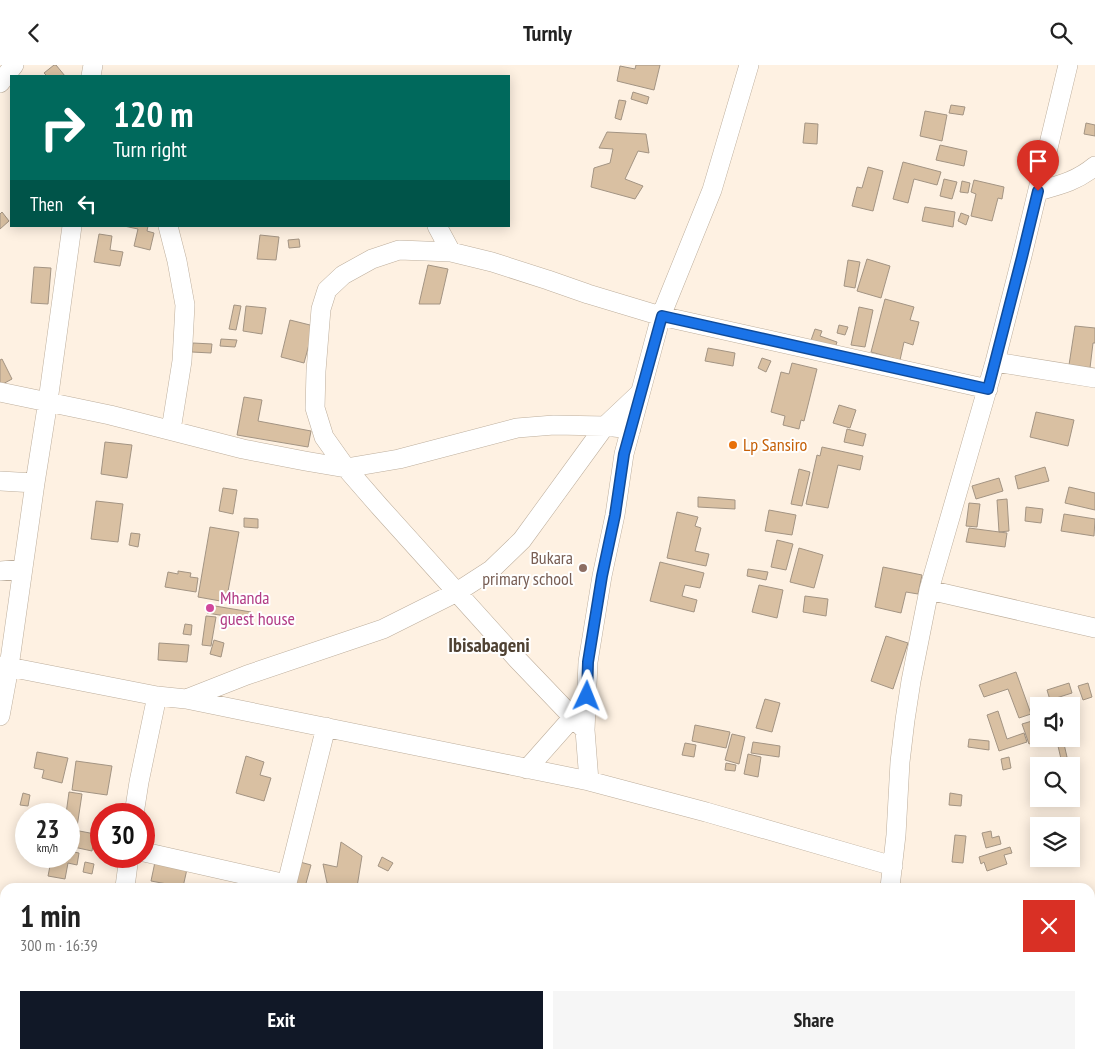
<!DOCTYPE html>
<html lang="en">
<head>
<meta charset="utf-8">
<style>
  body { margin:0; font-family:"PT Sans Narrow",sans-serif; background:#f6f6f6; color:#222; height:100vh; display:flex; flex-direction:column; font-size:19px; white-space:nowrap }
  * { box-sizing:border-box; margin:0 }
  p { font-size:16px; color:#767676 }
  .icon { flex:none; width:28px; height:28px; fill:none; stroke:currentColor; stroke-width:2; stroke-linecap:round; stroke-linejoin:round }
  .map { position:relative; flex:1; overflow:hidden }
  .drawer { position:absolute; left:0px; top:818px; width:1095px; height:176px; display:flex; flex-direction:column; background:#fff; border-radius:15px 15px 0 0; box-shadow:0 2px 12px #0003 }
  .drawer>* { flex:none }
  .top-card { position:absolute; left:10px; top:10px; width:500px; height:152px; border-radius:0px; box-shadow:0 2px 12px #0003; background:#00695c; color:#fff; overflow:hidden }
  .fabs { position:absolute; left:1030px; top:632px; display:grid; gap:10px }
  .fabs a { display:grid; place-items:center; width:50px; height:50px; border-radius:0px; background:#fff; box-shadow:0 2px 12px #0003; font-size:25px }
  .speed { position:absolute; left:15px; top:738px; display:flex; gap:10px; font-size:25px; font-weight:700; text-align:center }
  .speed>* { display:grid; place-content:center; width:65px; height:65px; border-radius:50%; background:#fff; box-shadow:0 2px 12px #0003; line-height:1 }
  .speed small { font-size:12px; font-weight:400 }
  .speed .limit { border:8px solid #d22; background:#fff; color:#111 }
  .pin { position:absolute; display:grid; place-items:center; width:42px; height:42px; color:#fff; margin:-51px -21px; border-radius:50% 50% 50% 0; rotate:-45deg; box-shadow:0 0 5px #0007 }
  .pin .icon { rotate:45deg }
  .me { position:absolute; width:55px; margin:-28px; rotate:2deg; stroke-linejoin:round; filter:drop-shadow(0 0 4px #0008) }
  .turn { display:flex; align-items:center; gap:18px; height:105px; padding:0 20px; font-size:22px }
  .turn .icon { width:65px; height:65px; stroke-width:2.5 }
  .turn b { display:block; font-size:35px; line-height:42px }
  .then { display:flex; align-items:center; height:48px; padding:0 20px; background:#0003; gap:10px; font-size:19px }
  .round { display:grid; place-items:center; flex:none; width:52px; height:52px; border-radius:0px; background:#f6f6f6 }
  .head { display:flex; align-items:center; justify-content:space-between; height:85px; padding:0 20px }
  h1 { font-size:30px; font-weight:700; line-height:38px }
  .primary-button { display:flex; gap:10px; margin-top:auto; padding:10px 20px }
  .primary-button a { flex:1; height:58px; border-radius:0px; background:#111827; color:#fff; font-size:20px; font-weight:700; line-height:58px; text-align:center }
  .primary-button a+a { background:#f6f6f6; color:#222 }
  header { display:flex; justify-content:space-between; align-items:center; height:65px; padding:0 20px; background:#fff; font-size:22px; font-weight:700 }
  .map>svg:first-child { display:block }
</style>
</head>
<body>
<header><svg class="icon" aria-label="back" viewBox="0 0 24 24"><path d="M15 5l-7 7 7 7"/></svg>Turnly<svg class="icon" aria-label="search" viewBox="0 0 24 24"><circle cx="10" cy="10" r="6"/><path d="M15 15l6 6"/></svg></header>
<div class="map">
<svg width="1095" height="993" viewBox="0 0 1095 993">
  <rect width="100%" height="100%" fill="#fef1e2"/>
  <path fill="#d9c0a2" stroke="#a39483" d="M54,0H56L65,11H47L44,8Z
    M636,0H660L654,25L617,16L620,1L635,4Z
    M633,27L649,32L647,39L631,34Z
    M619,35L626,36L621,55L615,53Z
    M951,40L965,42L963,50L949,48Z
    M925,46L947,50L942,76L920,71Z
    M805,58L818,59L817,79L803,78Z
    M1086,58L1095,60V71L1084,69Z
    M607,67L646,69L649,88L638,86L625,114L643,121L635,134L591,122L594,103L610,98L613,84L599,83Z
    M940,80L967,86L964,101L936,95Z
    M903,97L941,107L937,120L914,114L908,138L893,134Z
    M868,102L883,106L873,146L852,141L857,122L862,123Z
    M944,114L957,117L952,134L940,131Z
    M974,115L1004,122L1002,134L998,133L992,156L971,151L976,129L971,127Z
    M962,116L970,118L968,128L960,127Z
    M925,142L955,147L953,162L922,156Z
    M2,147L9,156L0,164V149Z
    M961,148L969,151L966,160L958,156Z
    M124,161H148L147,166L154,168L150,185L134,181L138,164Z
    M99,169L112,171L110,185L123,187L120,201L94,197Z
    M260,170L279,172L276,195L257,194Z
    M299,174L300,182L289,183L288,175Z
    M867,194L890,201L881,233L857,226Z
    M848,195L860,197L855,223L844,221Z
    M428,200L448,204L440,239H419Z
    M34,202L51,203L48,239L31,238Z
    M885,234L914,242L910,255L919,257L913,280L904,277L900,295L871,287Z
    M234,240L241,241L236,265L229,264Z
    M246,241L266,243L262,269L243,266Z
    M859,242L873,245L865,282L851,280Z
    M290,255L314,261L304,298L281,292Z
    M839,260L848,262L845,270L837,268Z
    M1075,261L1095,263V278H1093L1090,303L1069,300Z
    M815,264L822,266L820,271L837,277L834,286L810,278Z
    M221,274L237,275L235,282L220,281Z
    M193,278L212,279L211,288L192,287Z
    M708,283L735,288L733,301L705,296Z
    M762,293L771,296L766,307L758,303Z
    M2,294L12,314L1,320L0,318V295Z
    M792,298L817,304L804,356L801,355L799,364L783,360L785,351L771,347L781,307L789,309Z
    M244,332L262,335L258,356L311,366L308,382L237,370Z
    M839,340L856,345L850,363L833,358Z
    M1036,347L1074,355L1068,381L1030,372Z
    M847,364L866,369L863,381L844,377Z
    M105,377L132,380L127,413L101,409Z
    M822,382L863,391L860,405L838,400L828,443L806,439L817,390L820,391Z
    M1045,402L1049,416L1018,424L1015,411Z
    M799,404L810,407L802,441L791,439Z
    M999,413L1003,426L976,434L972,421Z
    M1069,422L1095,428V445L1065,438Z
    M223,423L237,425L233,449L219,446Z
    M698,432L735,435V444L698,442Z
    M1007,434L1009,466L999,467L997,435Z
    M96,436L123,439L118,477L91,474Z
    M969,438L980,439L977,462L966,461Z
    M1026,442L1043,444L1041,458L1025,456Z
    M769,445L796,450L792,470L765,466Z
    M677,447L698,452L695,461L701,463L695,486L709,489L706,501L667,493Z
    M1064,449L1095,454L1094,471L1061,466Z
    M244,453L258,454V463L244,462Z
    M210,462L239,467L226,537L198,532Z
    M969,463L1007,468L1005,482L966,477Z
    M131,468L140,469L138,482L129,480Z
    M777,475L793,479L786,505L771,502Z
    M799,483L823,490L814,523L790,517Z
    M660,497L704,508L700,523L685,520L682,531L697,535L694,547L650,536Z
    M883,502L922,510L918,529L906,527L901,548L875,542Z
    M748,504L768,507L766,515L747,511Z
    M178,506L191,508L190,512L198,513L196,527L165,522L168,507L178,509Z
    M759,520L783,525L777,553L752,547Z
    M805,531L828,534L826,551L803,547Z
    M209,540L251,547L250,555L207,548Z
    M206,551L216,552L211,581L202,580Z
    M185,559L192,560L191,570L183,569Z
    M886,571L908,578L893,624L871,616Z
    M214,575L224,578L221,592L210,589Z
    M159,578L189,580L187,597L158,595Z
    M1016,607L1031,649L1019,653L1008,624L984,632L979,620Z
    M1069,618L1072,628L1050,635L1047,625Z
    M1088,618L1092,632L1083,635L1078,621Z
    M765,634L780,638L772,667L756,663Z
    M998,646L1007,674L1024,668L1027,677L999,686L987,650Z
    M1032,656L1038,675L1029,679L1022,659Z
    M695,660L730,667L726,683L692,676Z
    M732,669L745,672L739,699L725,695Z
    M969,674L989,676V685L968,682Z
    M753,677L780,681L779,692L751,688Z
    M685,678L696,680L694,692L682,690Z
    M1064,679L1067,692L1061,694L1058,681Z
    M37,687L68,693L62,718L42,713L44,705L34,703Z
    M748,689L761,692L758,712L744,709Z
    M246,691L264,697L260,710L271,713L264,736L236,728Z
    M1009,692L1011,703L1003,705L1001,694Z
    M76,696L112,701L107,730L72,725Z
    M726,698L736,700L735,706L725,705Z
    M69,727L82,729L77,762L69,760V749H66Z
    M23,728L30,730L28,741L20,740Z
    M950,728L962,730L961,741L949,740Z
    M69,764L95,769L92,786L69,781Z
    M991,766L992,773L999,771L1001,779L986,783L982,768Z
    M955,770L966,771L963,798L952,797Z
    M341,777L362,791L357,822H341L327,818L323,799L337,802Z
    M1010,782L1012,788L1004,790L1007,799L987,806L984,797L981,799L979,792Z
    M69,786L79,788L77,800L68,798L65,814L48,811L52,791H69Z
    M382,792L393,798L388,806L378,801Z
    M85,797L94,799L92,809L83,807Z
    M155,797L187,804L183,822L151,816Z
    M300,797L311,800L305,822H294Z
    M656,989H696L695,993H655Z
    M723,989H763L762,993H722Z
    M923,989H940L953,993H921Z"/>
  <g fill="none" stroke-linecap="round" stroke-linejoin="round">
    <g stroke="#bdae9c" stroke-width="20">
      <path id="minor" d="M91,11L93,0
        M0,18L14,0
        M1038,126C1060,120 1077,116 1095,101
        M168,161L177,196L185,240L182,296L171,365
        M437,161L451,187
        M995,297L1095,313
        M0,327L110,350L243,384L305,396L346,403L399,394L517,363L554,360L605,361L631,364
        M0,416L35,418
        M0,506L23,504
        M929,525L1095,563
        M0,601L9,602L157,631L186,634L589,716L706,747L893,801
        M186,634L247,610L383,564L457,527L491,505L522,475L605,361L640,328
        M0,651L9,602L35,418L48,336L72,161
        M585,665L517,594L380,442L346,403L324,372L315,343L316,306L321,244L327,225L343,210L372,194L399,185L451,187L492,197L548,215L588,229L661,251L988,324
        M527,704L573,652
        M589,716L585,665L588,597L602,511L615,450L624,389L661,251L712,125L749,0
        M134,749L139,717L157,631
        M144,787L286,819
        M125,822L129,791
        M286,822L326,662
        M890,822L896,770L900,697L905,655L911,616L929,525L995,297L1022,191L1068,0
        M0,911H5
        M381,989L397,993
        M109,993V989
        M325,993L327,989
        M793,993L797,989"/>
    </g>
    <use href="#minor" stroke="#fff" stroke-width="19"/>
  </g>
  <g fill="none" stroke-linecap="round" stroke-linejoin="round">
    <g stroke="#114b97" stroke-width="12">
      <path id="route" d="M587,631L588,597L602,511L615,450L624,389L662,251L988,324L1022,192L1038,126"/>
    </g>
    <use href="#route" stroke="#1a73e8" stroke-width="9"/>
  </g>
  <circle fill="#e8710a" stroke="#fff" stroke-width="2" cx="733" cy="380" r="5"/>
  <circle fill="#8d6e63" stroke="#fff" stroke-width="2" cx="583" cy="503" r="5"/>
  <circle fill="#d1479c" stroke="#fff" stroke-width="2" cx="210" cy="543" r="5"/>
  <g text-anchor="middle" stroke-width="4" stroke-linejoin="round" paint-order="stroke">
    <g font-size="18" fill="#c56008" stroke="#fff" text-anchor="start">
      <text x="743" y="386">Lp Sansiro</text>
    </g>
    <g font-size="18" fill="#785e54" stroke="#fff" text-anchor="end">
      <text x="573" y="499">Bukara<tspan x="573" dy="21">primary school</tspan></text>
    </g>
    <g font-size="18" fill="#b23c85" stroke="#fff" text-anchor="start">
      <text x="220" y="539">Mhanda<tspan x="220" dy="21">guest house</tspan></text>
    </g>
    <g font-size="20" font-weight="bold" fill="#4f4233" stroke="#fff">
      <text x="489" y="587">Ibisabageni</text>
    </g>
  </g>
</svg>
<div class="fabs">
<a><svg class="icon" aria-label="sound" viewBox="0 0 24 24"><path d="M4 9h4l5-4v14l-5-4H4zM17 9q2 3 0 6"/></svg></a>
<a><svg class="icon" aria-label="search" viewBox="0 0 24 24"><circle cx="10" cy="10" r="6"/><path d="M15 15l6 6"/></svg></a>
<a><svg class="icon" aria-label="layers" viewBox="0 0 24 24"><path d="M12 4l9 5-9 5-9-5zM3 14l9 5 9-5"/></svg></a>
</div>
<div class="speed"><div>23<small>km/h</small></div><div class="limit">30</div></div>
<div class="pin" style="left:1038px;top:126px;background:#d93025"><svg class="icon" aria-label="arrive" viewBox="0 0 24 24"><path d="M6 21V4h12l-3 4 3 4H6"/></svg></div>
<svg class="me" style="left:587px;top:631px" viewBox="-20 -20 40 40"><path d="M0-17L14 15 0 8-14 15z" fill="#1a73e8" stroke="#fff" stroke-width="4"/></svg>
<div class="top-card">
<div class="turn"><svg class="icon" aria-label="right" viewBox="0 0 24 24"><path d="M7 20v-9h11M14 6l5 5-5 5"/></svg><div><b>120 m</b>Turn right</div></div>
<div class="then">Then<svg class="icon" aria-label="left" viewBox="0 0 24 24"><path d="M17 20v-9H6M10 6l-5 5 5 5"/></svg></div>
</div>
<section class="drawer">
<div class="head"><div><h1>1 min</h1><p>300 m · 16:39</p></div><a class="round" style="background:#d93025;color:#fff"><svg class="icon" aria-label="close" viewBox="0 0 24 24"><path d="M6 6l12 12M18 6L6 18"/></svg></a></div>
<div class="primary-button"><a>Exit</a><a>Share</a></div>
</section>
</div>
</body>
</html>
